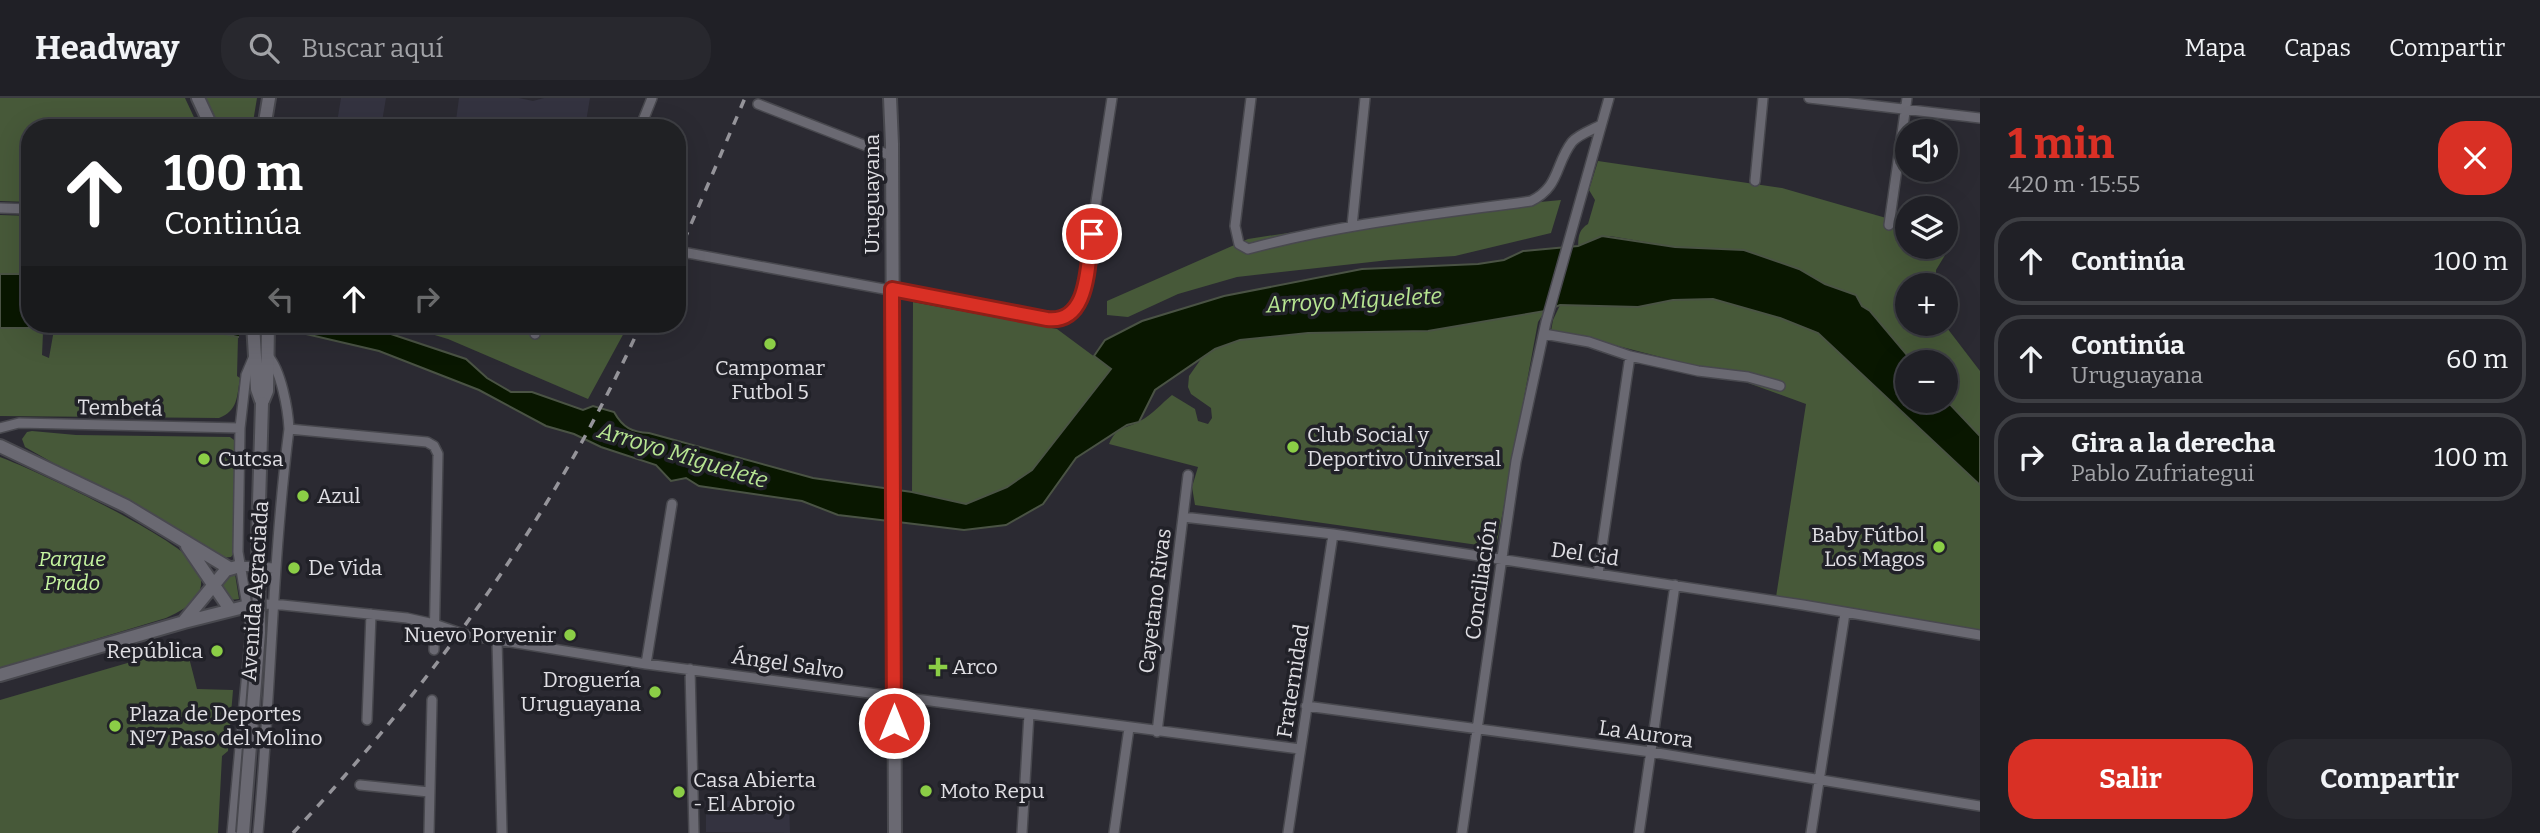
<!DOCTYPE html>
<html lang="es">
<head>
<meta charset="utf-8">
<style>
  body { margin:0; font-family:Bitter,serif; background:#28282e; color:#f1f3f6; height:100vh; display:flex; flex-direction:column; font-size:26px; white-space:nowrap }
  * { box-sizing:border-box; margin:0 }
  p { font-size:23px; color:#a2a3a7 }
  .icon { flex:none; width:38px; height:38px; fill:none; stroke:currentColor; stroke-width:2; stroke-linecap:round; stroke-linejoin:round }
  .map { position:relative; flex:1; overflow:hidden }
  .details { display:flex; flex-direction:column; background:#202026; width:560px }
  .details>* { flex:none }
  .hud { position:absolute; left:21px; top:21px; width:665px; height:214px; border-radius:28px; box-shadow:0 7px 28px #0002,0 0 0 2px #3d3e43; background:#202124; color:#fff; overflow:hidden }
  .controls { position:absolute; left:1895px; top:21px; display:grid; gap:14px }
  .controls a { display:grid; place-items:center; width:63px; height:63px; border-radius:50%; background:#202026; box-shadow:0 7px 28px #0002,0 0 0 2px #3d3e43; font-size:35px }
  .pin { position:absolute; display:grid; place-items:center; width:60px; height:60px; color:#fff; margin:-30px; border:4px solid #fff; border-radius:50%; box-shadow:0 2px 7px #0007 }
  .me { position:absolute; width:77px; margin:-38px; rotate:0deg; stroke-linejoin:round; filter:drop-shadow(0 0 5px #0008) }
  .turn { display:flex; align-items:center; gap:24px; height:147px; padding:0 28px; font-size:32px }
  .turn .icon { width:91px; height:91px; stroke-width:2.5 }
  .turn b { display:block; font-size:49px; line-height:60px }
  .lanes { display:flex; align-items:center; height:66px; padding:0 28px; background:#0003; justify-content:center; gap:35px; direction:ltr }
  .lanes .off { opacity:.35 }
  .round { display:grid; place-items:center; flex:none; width:74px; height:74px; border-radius:28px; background:#28282e }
  .overview { display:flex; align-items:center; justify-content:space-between; height:119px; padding:0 28px }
  h1 { font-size:42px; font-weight:700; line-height:52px; color:#d93025 }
  .action { display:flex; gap:14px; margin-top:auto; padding:14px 28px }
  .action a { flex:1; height:80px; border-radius:28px; background:#d93025; color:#fff; font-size:28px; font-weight:700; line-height:80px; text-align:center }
  .action a+a { background:#28282e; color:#f1f3f6 }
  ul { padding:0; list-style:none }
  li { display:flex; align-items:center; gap:21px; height:88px; margin:0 14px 10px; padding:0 14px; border:4px solid #3d3e43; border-radius:28px }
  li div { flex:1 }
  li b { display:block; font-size:26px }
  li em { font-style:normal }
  header { display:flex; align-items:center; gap:42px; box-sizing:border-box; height:98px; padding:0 35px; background:#202026; border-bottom:2px solid #3d3e43 }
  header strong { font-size:33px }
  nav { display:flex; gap:38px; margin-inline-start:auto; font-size:24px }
  .search { width:490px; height:63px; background:#28282e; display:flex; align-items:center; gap:18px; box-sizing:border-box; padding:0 24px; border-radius:28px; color:#a2a3a7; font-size:26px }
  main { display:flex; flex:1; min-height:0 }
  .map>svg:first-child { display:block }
</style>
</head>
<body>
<header>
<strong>Headway</strong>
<div class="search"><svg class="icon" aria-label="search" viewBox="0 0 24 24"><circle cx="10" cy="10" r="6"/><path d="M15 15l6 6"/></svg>Buscar aquí</div>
<nav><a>Mapa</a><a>Capas</a><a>Compartir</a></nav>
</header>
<main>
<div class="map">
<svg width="1980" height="735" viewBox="0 0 1980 735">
  <rect width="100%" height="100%" fill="#2b2a32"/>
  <path fill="#343340" d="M341,0H386L381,30H336Z
    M459,0H519L533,3L544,0H590L585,30H455Z
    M789,702L790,735H804L706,734V703Z"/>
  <path fill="#475939" d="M0,0H185L199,30H30V104L0,103Z
    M204,0H257L252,30H219Z
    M1598,63L1782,90L1907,126L1908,149H1946V141L1953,144L1936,172V187H1908V226H1944L1980,273V338L1946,302V264H1913L1870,213L1862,208L1856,197L1825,186L1799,171L1744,152L1675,149L1610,138L1579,158C1578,145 1576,133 1588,126L1595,102L1589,92Z
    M1561,102L1551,135L1455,158L1389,162L1237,179L1178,196L1128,219L1107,217V203L1248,141L1327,129L1369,120Z
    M0,117L30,118V176H0Z
    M1713,201L1780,220L1818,235L1980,387V532L1776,499L1806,306L1715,273L1618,248L1551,233L1553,222L1560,207L1638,209L1673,202Z
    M913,204L1057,231L1111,271L1032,372L1007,389L966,406L912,394Z
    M1545,213L1538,224L1497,445L1492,449L1195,407L1192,389L1198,369L1109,346C1118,326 1125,332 1140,323C1152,317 1162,305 1172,297L1195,311L1198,323L1208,326L1212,320L1211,310L1191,296L1188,289L1189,278L1201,261L1215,251L1240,242L1308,235L1428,233Z
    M55,226H176L238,239L237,278L240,280C237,298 238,313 219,320L0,318V230H37L43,235L42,257L49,260Z
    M398,226H566L625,233L588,301L448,241Z
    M32,333L76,337L230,339L234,342V455L231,459L221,460L25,349L22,341L27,334Z
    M0,359C35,372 182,441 197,469C211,496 187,511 166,520L0,570Z
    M235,476L239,501L230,502L221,489L226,477Z
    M186,548L197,591L233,592L228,653L222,658L218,735H0V602Z"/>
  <path fill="#091700" stroke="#4a5344" stroke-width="2" d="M1602,138L1675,149L1744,152L1799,171L1825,186L1856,197L1862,208L1870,213L1913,264H1908V303L1946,302L1980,338V387L1818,235L1780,220L1713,201L1673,202L1638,209L1560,207L1545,213L1428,233L1308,235L1240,242L1215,251L1155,292L1139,324L1127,327L1076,360L1043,406L1006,427L964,432L906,425L838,417L802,403L699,388L686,380L671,383L656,367L601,349L574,336L546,328L479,292L379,253L289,232L238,239L176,226H361L466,261L487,280L511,294H532L583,312L593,308L614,314C623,330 632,334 649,335L813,380L912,394L966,406L1007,389L1032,372L1111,271L1094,258L1105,242L1142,223L1224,198L1362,171L1478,166L1504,162L1523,153L1578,148Z
    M0,176H30V226H46L37,230H0Z"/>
  <path fill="#2b2a32" d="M239,226H285V236L239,243Z"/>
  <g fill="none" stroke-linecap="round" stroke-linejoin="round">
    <g stroke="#48484e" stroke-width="12">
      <path id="street" d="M1251,0L1235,128L1239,146L1248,151C1340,126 1436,116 1531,103C1560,89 1555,66 1572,44C1579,36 1592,32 1601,27
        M1809,0L1980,20
        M758,6L892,58
        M640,30L652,0
        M1755,83L1763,0
        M0,110L30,111
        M1889,127L1907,0
        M1352,128L1365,0
        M677,153L1047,221C1065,223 1074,217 1081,201L1112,0
        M535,236L537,226
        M1544,236L1589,244L1630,258L1698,273L1748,279L1780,288
        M0,330L19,325L240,330
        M289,331L427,344L434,348L438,356L434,552
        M1183,419L1333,436L1803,507L1980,537
        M240,468L274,470
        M1598,476L1630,258
        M253,507L273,506L407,520L434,526L466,537L646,566L1300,651
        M497,542L502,735
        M646,566L672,406
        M690,571L694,735
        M1306,608L1651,654L1980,708
        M367,622L371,516
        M1157,634L1188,377
        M360,687L429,694
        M232,735L251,531L238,454L240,330L246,277L254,258
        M258,735C271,600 272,465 289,331C288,311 281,272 268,258
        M429,735L432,602
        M1022,735L1029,616
        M1114,735L1129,630
        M1288,735L1333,436
        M1462,735L1516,363L1546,224L1609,0
        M1639,735L1675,487
        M1811,735L1845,515"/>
    </g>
    <g stroke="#48484e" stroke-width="16">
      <path id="secondary" d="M198,0L212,30
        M890,0L892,46L895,735
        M264,30L269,0
        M253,226L257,291L262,305
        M262,305L267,293L268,226
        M0,348L126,408L229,470
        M187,448L230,511
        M184,523L226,472L240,468
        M0,577L184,524L248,508"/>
    </g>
    <use href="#street" stroke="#6a6972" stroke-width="9"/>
    <use href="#secondary" stroke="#6a6972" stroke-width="12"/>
    <path stroke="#95949a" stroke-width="3.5" stroke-dasharray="9 9" stroke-linecap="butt" d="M677,159L745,0
      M293,735C434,584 556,415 641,226"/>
    <g stroke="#48484e" stroke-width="16" stroke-linecap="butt">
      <path id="secondary-bridge" d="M243,735L259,535L258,438L262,305"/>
    </g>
    <use href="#secondary-bridge" stroke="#6a6972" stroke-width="12"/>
  </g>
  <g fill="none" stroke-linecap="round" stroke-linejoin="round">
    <g stroke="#8d1f18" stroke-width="18">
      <path id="route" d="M894,625L892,191L1047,221C1090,226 1087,166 1092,136"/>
    </g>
    <use href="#route" stroke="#d93025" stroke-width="12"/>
  </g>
  <g fill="#8bce46" stroke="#212128" stroke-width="2.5">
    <circle cx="770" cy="246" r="7"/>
    <circle cx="1293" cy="349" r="7"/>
    <circle cx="204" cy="361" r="7"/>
    <circle cx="303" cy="398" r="7"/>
    <circle cx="1939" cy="449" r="7"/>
    <circle cx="294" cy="470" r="7"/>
    <circle cx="570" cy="537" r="7"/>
    <circle cx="217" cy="553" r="7"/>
    <path d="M934.5 558.5h7v7h7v7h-7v7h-7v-7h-7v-7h7z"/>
    <circle cx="655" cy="594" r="7"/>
    <circle cx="115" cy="628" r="7"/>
    <circle cx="926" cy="693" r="7"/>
    <circle cx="679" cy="694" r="7"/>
  </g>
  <g text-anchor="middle" stroke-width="7" stroke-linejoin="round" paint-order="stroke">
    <g font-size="21" fill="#e0dfe4" stroke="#212128">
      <text transform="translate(872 96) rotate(-90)" y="7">Uruguayana</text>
      <text transform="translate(120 310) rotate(1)" y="7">Tembetá</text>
      <text transform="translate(1585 456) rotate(8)" y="7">Del Cid</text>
      <text transform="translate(1481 482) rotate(-82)" y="7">Conciliación</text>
      <text transform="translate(255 493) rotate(-86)" y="7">Avenida Agraciada</text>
      <text transform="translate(1155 503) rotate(-83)" y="7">Cayetano Rivas</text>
      <text transform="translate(788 566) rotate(8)" y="7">Ángel Salvo</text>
      <text transform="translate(1293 583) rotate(-81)" y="7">Fraternidad</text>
      <text transform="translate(1646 636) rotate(8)" y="7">La Aurora</text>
    </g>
    <g font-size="21" fill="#e0dfe4" stroke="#212128" text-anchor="start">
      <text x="770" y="277" text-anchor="middle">Campomar<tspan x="770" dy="24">Futbol 5</tspan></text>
      <text x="1307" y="344">Club Social y<tspan x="1307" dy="24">Deportivo Universal</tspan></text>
      <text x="218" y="368">Cutcsa</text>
      <text x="317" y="405">Azul</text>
      <text x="1925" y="444" text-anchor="end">Baby Fútbol<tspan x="1925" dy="24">Los Magos</tspan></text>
      <text x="308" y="477">De Vida</text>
      <text x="556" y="544" text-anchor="end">Nuevo Porvenir</text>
      <text x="203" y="560" text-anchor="end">República</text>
      <text x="952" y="576">Arco</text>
      <text x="641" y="589" text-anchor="end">Droguería<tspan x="641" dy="24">Uruguayana</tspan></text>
      <text x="129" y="623">Plaza de Deportes<tspan x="129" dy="24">Nº7 Paso del Molino</tspan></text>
      <text x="693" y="689">Casa Abierta<tspan x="693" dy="24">- El Abrojo</tspan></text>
      <text x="940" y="700">Moto Repu</text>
    </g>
    <g font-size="21" font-style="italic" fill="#c5f4a0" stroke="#212128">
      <text x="72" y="468">Parque<tspan x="72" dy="24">Prado</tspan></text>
    </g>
    <g font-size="23" font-style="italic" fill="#b7e592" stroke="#212128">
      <text transform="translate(1354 202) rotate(-3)" y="8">Arroyo Miguelete</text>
      <text transform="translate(683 357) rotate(17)" y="8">Arroyo Miguelete</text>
    </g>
  </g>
</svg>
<div class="controls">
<a><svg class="icon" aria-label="sound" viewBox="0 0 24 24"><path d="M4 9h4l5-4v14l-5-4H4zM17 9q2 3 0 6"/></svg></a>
<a><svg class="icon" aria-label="layers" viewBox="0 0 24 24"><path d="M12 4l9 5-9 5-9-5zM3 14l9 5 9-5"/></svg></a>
<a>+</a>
<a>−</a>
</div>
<div class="pin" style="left:1092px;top:136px;background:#d93025"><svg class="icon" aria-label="arrive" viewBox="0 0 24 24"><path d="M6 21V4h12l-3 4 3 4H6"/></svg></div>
<svg class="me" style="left:894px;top:625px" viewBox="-20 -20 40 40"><circle r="17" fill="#d93025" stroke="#fff" stroke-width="3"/><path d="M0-11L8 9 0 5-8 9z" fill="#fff"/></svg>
<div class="hud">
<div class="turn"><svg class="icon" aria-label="ahead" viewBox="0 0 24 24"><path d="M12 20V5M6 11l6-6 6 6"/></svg><div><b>100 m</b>Continúa</div></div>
<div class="lanes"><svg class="icon off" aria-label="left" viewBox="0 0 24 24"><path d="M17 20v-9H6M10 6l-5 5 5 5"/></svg><svg class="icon" aria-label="ahead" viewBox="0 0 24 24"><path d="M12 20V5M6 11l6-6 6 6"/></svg><svg class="icon off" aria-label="right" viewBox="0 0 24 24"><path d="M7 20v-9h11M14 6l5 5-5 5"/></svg></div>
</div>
</div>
<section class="details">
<div class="overview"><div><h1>1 min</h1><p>420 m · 15:55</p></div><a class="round" style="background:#d93025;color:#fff"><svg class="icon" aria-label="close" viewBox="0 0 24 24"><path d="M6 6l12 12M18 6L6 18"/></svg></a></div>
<ul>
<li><svg class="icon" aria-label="ahead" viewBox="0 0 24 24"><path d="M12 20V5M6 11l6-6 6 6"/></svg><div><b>Continúa</b></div><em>100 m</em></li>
<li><svg class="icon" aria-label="ahead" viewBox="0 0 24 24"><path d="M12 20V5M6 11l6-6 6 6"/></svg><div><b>Continúa</b><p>Uruguayana</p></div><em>60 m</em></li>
<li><svg class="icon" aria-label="right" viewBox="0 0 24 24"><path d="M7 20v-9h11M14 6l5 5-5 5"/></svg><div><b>Gira a la derecha</b><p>Pablo Zufriategui</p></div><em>100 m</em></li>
</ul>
<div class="action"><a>Salir</a><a>Compartir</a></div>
</section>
</main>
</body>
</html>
